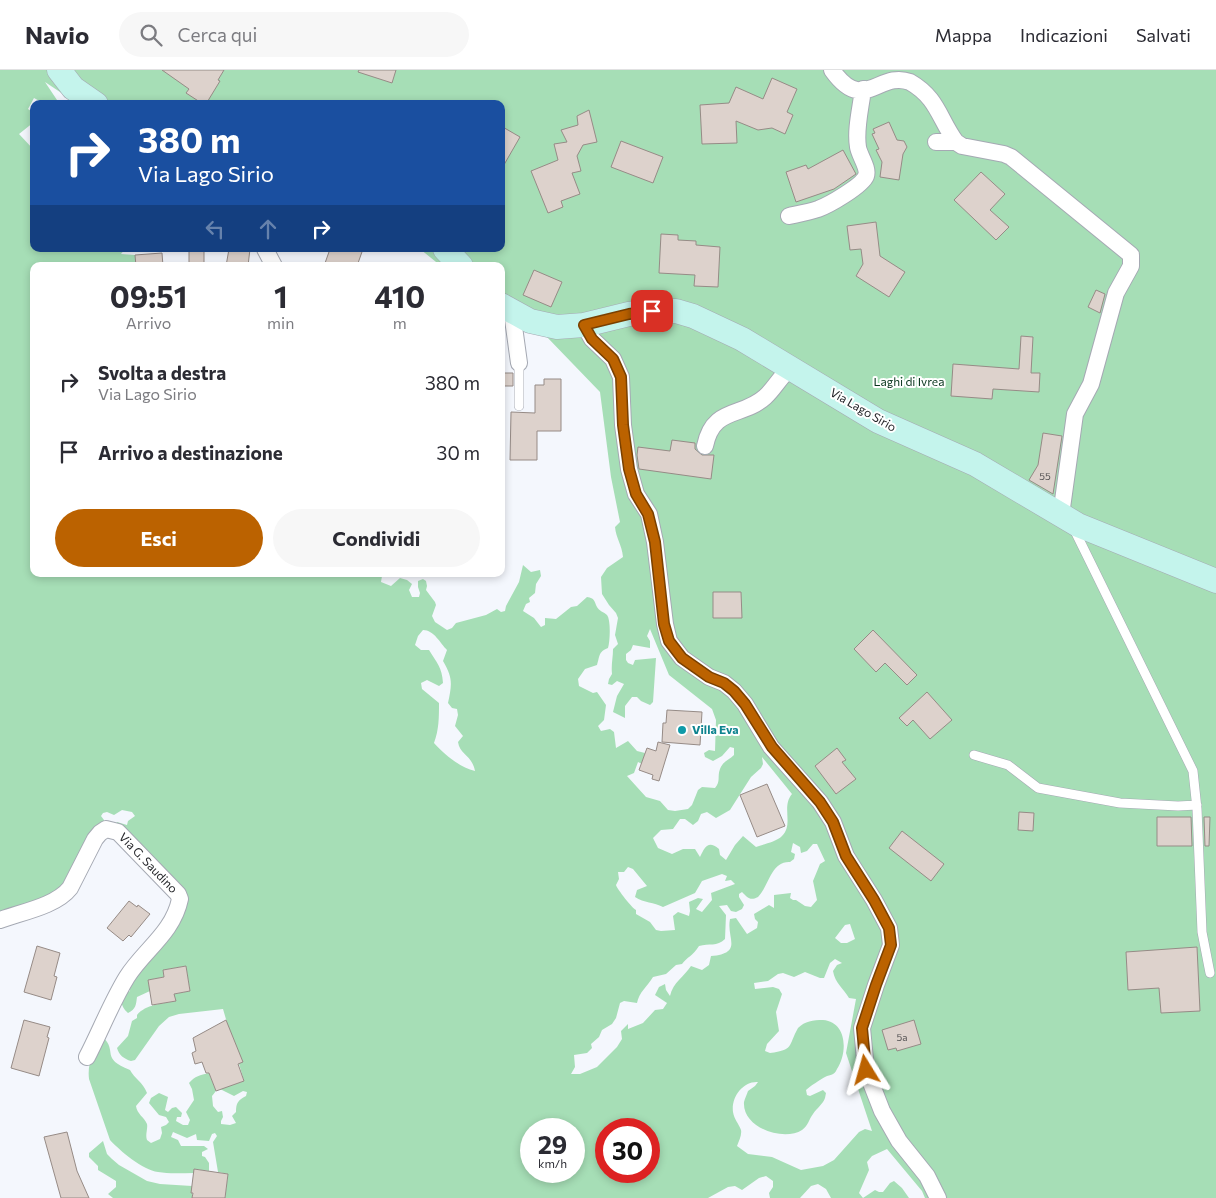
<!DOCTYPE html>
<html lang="it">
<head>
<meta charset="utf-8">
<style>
  body { margin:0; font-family:Commissioner,sans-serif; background:#f7f7f7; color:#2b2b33; height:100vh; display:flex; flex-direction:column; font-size:19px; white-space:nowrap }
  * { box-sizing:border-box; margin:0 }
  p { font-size:16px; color:#7c7c81 }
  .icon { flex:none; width:28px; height:28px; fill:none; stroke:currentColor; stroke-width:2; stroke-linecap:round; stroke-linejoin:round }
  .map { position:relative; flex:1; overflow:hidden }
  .panel { position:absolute; left:30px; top:192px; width:475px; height:315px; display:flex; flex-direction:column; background:#fff; border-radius:10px; box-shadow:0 2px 8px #0003 }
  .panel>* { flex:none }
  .guide { position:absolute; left:30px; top:30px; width:475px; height:152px; border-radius:10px; box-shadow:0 2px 8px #0003; background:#1a4fa0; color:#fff; overflow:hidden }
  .speed { position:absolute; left:520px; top:1048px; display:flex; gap:10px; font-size:25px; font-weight:700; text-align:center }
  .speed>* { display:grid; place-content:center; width:65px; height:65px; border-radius:50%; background:#fff; box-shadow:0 2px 8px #0003; line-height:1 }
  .speed small { font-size:12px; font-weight:400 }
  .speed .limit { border:8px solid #d22; background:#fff; color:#111 }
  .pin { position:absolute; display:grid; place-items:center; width:42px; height:42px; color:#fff; margin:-21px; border-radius:10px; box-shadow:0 2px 8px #0006 }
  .me { position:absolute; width:55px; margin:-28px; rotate:352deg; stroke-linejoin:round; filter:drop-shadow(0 0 4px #0008) }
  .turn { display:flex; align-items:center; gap:18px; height:105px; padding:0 25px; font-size:22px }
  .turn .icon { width:65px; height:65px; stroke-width:2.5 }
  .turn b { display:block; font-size:35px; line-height:42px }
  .lanes { display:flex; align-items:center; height:48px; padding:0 25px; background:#0003; justify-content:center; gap:25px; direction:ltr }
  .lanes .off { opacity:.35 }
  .eta { display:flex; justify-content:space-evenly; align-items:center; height:85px; text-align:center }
  .eta b { font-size:30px; font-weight:700; line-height:35px }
  .primary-button { display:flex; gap:10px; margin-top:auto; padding:10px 25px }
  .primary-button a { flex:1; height:58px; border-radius:30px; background:#bb6200; color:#fff; font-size:20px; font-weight:700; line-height:58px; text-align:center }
  .primary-button a+a { background:#f7f7f7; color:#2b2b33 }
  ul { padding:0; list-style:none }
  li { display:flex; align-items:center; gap:15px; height:70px; padding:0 25px }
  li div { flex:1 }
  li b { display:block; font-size:19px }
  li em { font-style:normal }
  header { display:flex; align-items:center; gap:30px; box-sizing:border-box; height:70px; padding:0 25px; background:#fff; border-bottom:1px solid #e1e1e2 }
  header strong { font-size:24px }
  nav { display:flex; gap:28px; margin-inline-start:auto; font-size:18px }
  .search { width:350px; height:45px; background:#f7f7f7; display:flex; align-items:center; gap:12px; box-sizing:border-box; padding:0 18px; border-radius:28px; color:#7c7c81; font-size:19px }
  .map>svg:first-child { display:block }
</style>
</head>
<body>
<header>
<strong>Navio</strong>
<div class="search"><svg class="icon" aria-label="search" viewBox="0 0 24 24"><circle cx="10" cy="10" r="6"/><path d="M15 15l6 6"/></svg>Cerca qui</div>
<nav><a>Mappa</a><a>Indicazioni</a><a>Salvati</a></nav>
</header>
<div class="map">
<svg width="1216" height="1128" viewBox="0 0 1216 1128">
  <rect width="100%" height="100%" fill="#f4f7fd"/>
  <path fill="#a6deb6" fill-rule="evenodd" d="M0,0H1216V1128H925L922,1121L887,1079L872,1086L867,1092L869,1100L859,1123L863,1128L875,1120L879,1122H883L890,1113L894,1111L902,1118L909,1128H831L826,1119L818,1114L811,1116L800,1128H770L769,1123L773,1117V1111L766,1106L759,1108L742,1120L735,1116L728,1117L708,1128H225L228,1104L218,1102L213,1072L217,1066L215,1063L212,1064L209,1071L197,1070L196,1064L187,1068L173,1062L171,1067L178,1070L181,1076H204L208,1079L202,1082V1086L205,1087L209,1093V1101L194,1099V1103C182,1103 169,1104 158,1102C143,1100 120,1081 110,1070L89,1009C87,992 94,981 103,967C118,982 100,988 130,1000C134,1008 143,1012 147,1023L136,1036C137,1044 144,1047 147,1054C148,1059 145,1065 147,1070L151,1073L160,1069L162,1063L161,1057L166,1055L169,1052L166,1047L159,1045L149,1033L151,1028L159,1023L168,1027L165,1040L168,1042L172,1038L176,1037L182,1043L181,1047H177L176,1051L183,1055H188L190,1050L186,1042L194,1030L192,1019L189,1013C195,1006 200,1005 209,1003L216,1021L212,1026L213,1036L218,1042L222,1041L223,1047L221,1051V1054L230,1055L236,1053L232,1046L236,1042C236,1033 238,1030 246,1026L247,1022L243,1021L234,1026L220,1019L244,1011L223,939L179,944L169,947L159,956L135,990L131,991C124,989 119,985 117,978L128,966L132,951L137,948V945C146,934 162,934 175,931L174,924L190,921L186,896L163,900L164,907L148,910L150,921L137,927C136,935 136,939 128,943C119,935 119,926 130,921L128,917L186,835L115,756L117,752L127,755L128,751L135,746L132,742L122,740L114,745L107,742L103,743L101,746L104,750V756L59,824L0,845ZM45,12L78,34H501V179H420L441,196H501V236L545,265L600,322L611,407L620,452L615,457C616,468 622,475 623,487L607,498L601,507L602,524L609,535L616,543L618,548L615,565L618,574L613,579C613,588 611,595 612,604L609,609L608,614L612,615L617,611L624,614L617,626L613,642L625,648V636L632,627H637L641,631L650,635L653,632L656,588L635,590L633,595L628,593L626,590V584L631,580L633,575L650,578V571L647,566L650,559L669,605L712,639L716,650L715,681L709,680L704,683L705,687L713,691L722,686L730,677L734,678V685C729,690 723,691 720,699C717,707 721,711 715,718L702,717L698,720L692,735L688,739L675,741L668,740L660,731L646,727L627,706L634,703L638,692L642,694L645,683L637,681L628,671L616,678L614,662L610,659L601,661L598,656L604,650L606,635L597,622L593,623L579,616L578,609L585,599L597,595C600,586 598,582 608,578C610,572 611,550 607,545C604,542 599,541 597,537C594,531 595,528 587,527L577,536L571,537L556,549L545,548V555L541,557L534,548L523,541L526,534L530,532L529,528L535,523L536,514L541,506L540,500L531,502L523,495L519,512L506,536L505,541L501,542L497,539L486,545L456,553L452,558L447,560L435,552L432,546L436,535L435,532L426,520L427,516L426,511L423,509L418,511V517L420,523L419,527H412L409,520L412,514L407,510L400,508L391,516L381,512L382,506L381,504H34V196H136L135,185L121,184L125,179H34V80L19,64L34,52V43L28,39L34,28C42,32 48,37 57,30ZM423,560C434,560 440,573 447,580L443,591C453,608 452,614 448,633L452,638L457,639L458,645L455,656L463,666L458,672C460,685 472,685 475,701C459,697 444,684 434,673C439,660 439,647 439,633L422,619L421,613L427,610L439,616L443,613C442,597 437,593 429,580H421L415,575L418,566ZM762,687L792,724C781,737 794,754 782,766C776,772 764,774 756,777L743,766L735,775L726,790L720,785L719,779C708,770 705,777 700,787L695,779H683L672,784L658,778L653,768L661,760L673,759L680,749H685L693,755L698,751L701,744L707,742L716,748L730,740L751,707L761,698L763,694ZM793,773L800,777L801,783L807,781L813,774H817L825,791L820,794L813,811L817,830L811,837L805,836L796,830H793L790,828L791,823L774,825V838L769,835L754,844L755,849L758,852L757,858L747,864L736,848L730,849C726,868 744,883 711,886L709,895L702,900L691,896C684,907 673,912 670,926L666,920L665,914L659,917L655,925L667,933L663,939L655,940L643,953L628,959V954L621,961L622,969L617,977L597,997L580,1004H571L575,997L574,985L587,983L592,978L591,974L599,967L602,960L612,954L616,948L620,933L624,931L637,933C639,922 647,917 653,907L666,904L676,895L682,894C687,887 693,886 699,876C709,873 717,877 725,869L726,845L719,836L727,835L731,841L736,842L742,839L744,835L739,827V824L742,822C748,828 750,831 758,827C769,816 771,791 790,792L794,789L795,784L791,782ZM628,797L633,799L647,816L637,820L635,827C644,833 654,832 663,837L695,823L702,811L722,804L727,806L725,811L731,810L735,814L711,823L712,830L702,842L696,839L703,829L698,828L689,832L690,841L689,846L678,842L673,846L675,860L661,861L656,860L650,852L636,844V840C633,839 617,819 616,815L619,809L618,802H624ZM850,854L855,869L847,873H841L835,868L845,855ZM835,889L842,893L837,895L833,901C835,913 843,918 849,928L856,929L846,983L872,1061L865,1059L859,1062L834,1090L823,1096L801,1100L772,1087L748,1084L737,1076C739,1071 742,1065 741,1060C739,1054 734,1049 733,1042C731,1027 743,1011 758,1012L755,1016L748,1021C747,1024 745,1028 744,1032C742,1058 784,1072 802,1060C808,1056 809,1049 813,1044C817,1038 823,1034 825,1028L826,1023L823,1020L810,1026L807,1025L806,1020C809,1017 821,1009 825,1007C831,1004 834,1006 837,999C848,982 847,952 823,950C813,950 805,951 798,958C788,976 794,980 770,983L765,981L767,974L779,961L776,942L782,924L779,919L773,917L755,919L754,913L768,911L778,904L783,903L794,907L805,902L820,908H824L830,893ZM531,1059H574V1101H531ZM606,1059H649V1101H606Z
    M103,1071L107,1084L112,1089L119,1095L147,1111L160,1114L192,1116V1128H113L108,1124L116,1117V1111L98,1100V1096L89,1087V1083Z"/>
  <path fill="#ddd2cc" stroke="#968b86" d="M162,0H224L218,10L220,11L206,34H203L186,23L189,19Z
    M359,0H396L392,13L358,2Z
    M772,8L797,19L787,42L793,45L785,64L772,58L758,60L736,51L737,73L702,74L700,35L729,33L736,17L763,29Z
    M589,40L597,72L583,75L577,86L581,101L572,103L580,124L561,131L563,137L548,143L531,101L558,90L554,74L567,72L561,60L578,55L577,46Z
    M889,52L897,70L904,71L907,77L903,84L899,110L880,107L882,92L876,80L879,79L872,64L875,63L873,59Z
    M501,56L520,67L501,100Z
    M621,71L663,87L653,113L611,97Z
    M843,80L856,104L834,119L796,132L786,102L806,95L808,99Z
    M981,102L1005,124L990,140L1009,157L996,170L954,130Z
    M876,152L880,186L905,202L889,227L856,206L863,194L861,179L850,180L847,156Z
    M661,164L678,165V170L696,171V175L720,177L718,217L694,216L695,205L659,203Z
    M189,179H204V195L189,196Z
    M229,179H250L248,196H226Z
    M330,179H363L357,196H324Z
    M162,183L163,196H136L135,185Z
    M534,200L562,212L551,237L523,225Z
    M1096,220L1105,224L1100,243L1088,237Z
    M1021,266L1033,267L1031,303H1040L1039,322L993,319L992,329L951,326L953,294L1019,299Z
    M501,303H513V316H501Z
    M544,309H561V361H537V390H510L511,342L535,343V315H544Z
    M1043,363L1062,366L1053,424L1029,410L1038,395Z
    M672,370L695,373V379L702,385H714L711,409L639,399L637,385L638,377L670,381Z
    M713,522H741L742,548H713Z
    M873,560L917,605L907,615L885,593L876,602L854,579Z
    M927,622L952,650L930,669L913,650L907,656L899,648Z
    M667,640L702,642L700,675L662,672L663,653H666Z
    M658,672L670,675L659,711L652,709L653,705L639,700L647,678L656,681Z
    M837,678L846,690L842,692L856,709L836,724L815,696Z
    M767,714L785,756L757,767L740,725Z
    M1019,742L1034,743L1033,761L1018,760Z
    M1157,747H1191L1192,776H1157Z
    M1204,747H1210L1209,776H1205Z
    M902,761L944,794L931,811L889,778Z
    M129,831L137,837L138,835L150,844L131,867L129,865L123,871L107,858Z
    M37,876L60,883L54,906L57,907L51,930L24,922Z
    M1197,877L1200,941L1161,943L1159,918L1128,920L1126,882Z
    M186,896L190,921L174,924L176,931L152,935L148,910L164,907L163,900Z
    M24,950L50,957L47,967L49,968L39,1006L11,998Z
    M226,950L243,992L238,994L244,1011L216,1021L209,1003H206L202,992L195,994L192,983L196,981L193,968Z
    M914,950L921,974L897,981L896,978L888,980L882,960Z
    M67,1062L77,1101L89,1128H61L44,1067Z
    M194,1099L228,1104L225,1128H192L193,1123H191Z"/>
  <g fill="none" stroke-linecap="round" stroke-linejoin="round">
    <g stroke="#a5a9b3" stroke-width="10">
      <path id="service" d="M519,336V293
        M1073,457L1193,701L1197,739L1202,862L1210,903
        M974,685L1008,695L1038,718L1120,733L1178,736L1197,735"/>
    </g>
    <g stroke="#a5a9b3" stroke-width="18">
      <path id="minor" d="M832,0C864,45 879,0 910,12C938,28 939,49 956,72L962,76L1004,84L1011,87L1131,185V196L1116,223L1091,314L1075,344L1061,445
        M936,72H956
        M789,146C798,144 809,142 818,139C829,135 862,116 866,106C869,98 859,85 858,77C855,59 861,37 863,19
        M265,179L274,196
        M512,242L519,293
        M584,255L592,269L613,289L621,307L623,355L629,399L636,424L649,444L655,472L665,554L669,571L682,588L709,607L724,613L734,621L745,634L771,677L820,732L833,752L846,786L874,830L889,858L891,875L876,915L862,958L866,1000L882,1041L899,1071L927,1106L938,1128
        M705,376C713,336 742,348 765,327C775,318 781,305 792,297
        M0,850C22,842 56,836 70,818L95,769L100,763L106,759L118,762L178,824L180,829C173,863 144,880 127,907C112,931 100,962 87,987"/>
    </g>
    <g stroke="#a5a9b3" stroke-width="25">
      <path id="secondary" d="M59,0L73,18L96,34
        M445,179L461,196
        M501,235L530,251L557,257L584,255L629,244L652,241H676L693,246L742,269L878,351L975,394L1078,455L1216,511"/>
    </g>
    <use href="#service" stroke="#fff" stroke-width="9"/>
    <use href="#minor" stroke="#fff" stroke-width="16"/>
    <use href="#secondary" stroke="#c4f4ec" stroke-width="24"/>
  </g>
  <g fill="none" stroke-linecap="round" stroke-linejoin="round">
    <g stroke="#7a4000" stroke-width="12">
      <path id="route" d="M652,241L629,244L584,255L592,269L613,289L621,307L623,355L629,399L636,424L648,444L655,472L664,554L669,571L682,588L709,607L724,613L734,621L745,634L772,677L820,732L833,752L846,786L874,830L889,858L891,875L876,915L862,958L866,1000"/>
    </g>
    <use href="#route" stroke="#bb6200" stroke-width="9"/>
  </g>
  <circle fill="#0f9aa8" stroke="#fff" stroke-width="2" cx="682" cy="660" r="5"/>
  <g text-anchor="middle" stroke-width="4" stroke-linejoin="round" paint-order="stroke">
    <g font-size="10" fill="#545253">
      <text x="1045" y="410">55</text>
      <text x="902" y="971">5a</text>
    </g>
    <g font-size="12" fill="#07341b" stroke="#fff">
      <text x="909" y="316">Laghi di Ivrea</text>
    </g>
    <g font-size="12" fill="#26272b" stroke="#fff">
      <text transform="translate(863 340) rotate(30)" y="4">Via Lago Sirio</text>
      <text transform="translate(148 793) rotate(46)" y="4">Via G. Saudino</text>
    </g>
    <g font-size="12" font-weight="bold" fill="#0d838f" stroke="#fff" text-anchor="start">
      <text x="692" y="664">Villa Eva</text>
    </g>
  </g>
</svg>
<div class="speed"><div>29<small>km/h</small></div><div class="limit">30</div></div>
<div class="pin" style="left:652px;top:241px;background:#d93025"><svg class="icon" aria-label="arrive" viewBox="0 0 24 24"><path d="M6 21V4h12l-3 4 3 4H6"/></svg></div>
<svg class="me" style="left:866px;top:1000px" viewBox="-20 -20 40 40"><path d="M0-17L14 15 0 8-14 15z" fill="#bb6200" stroke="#fff" stroke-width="4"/></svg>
<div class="guide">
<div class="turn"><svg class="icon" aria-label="right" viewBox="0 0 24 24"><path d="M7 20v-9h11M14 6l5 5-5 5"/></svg><div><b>380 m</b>Via Lago Sirio</div></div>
<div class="lanes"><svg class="icon off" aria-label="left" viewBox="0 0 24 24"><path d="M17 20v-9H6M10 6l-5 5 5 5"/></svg><svg class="icon off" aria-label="ahead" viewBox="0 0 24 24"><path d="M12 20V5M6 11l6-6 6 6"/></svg><svg class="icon" aria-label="right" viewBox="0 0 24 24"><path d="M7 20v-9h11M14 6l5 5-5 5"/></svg></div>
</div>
<section class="panel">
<div class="eta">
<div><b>09:51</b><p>Arrivo</p></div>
<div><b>1</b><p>min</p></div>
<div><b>410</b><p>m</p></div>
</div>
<ul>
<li><svg class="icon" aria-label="right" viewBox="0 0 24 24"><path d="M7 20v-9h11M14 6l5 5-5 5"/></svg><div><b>Svolta a destra</b><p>Via Lago Sirio</p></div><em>380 m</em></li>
<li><svg class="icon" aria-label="arrive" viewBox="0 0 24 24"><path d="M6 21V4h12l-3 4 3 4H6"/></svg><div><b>Arrivo a destinazione</b></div><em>30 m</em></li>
</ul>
<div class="primary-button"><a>Esci</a><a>Condividi</a></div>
</section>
</div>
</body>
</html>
